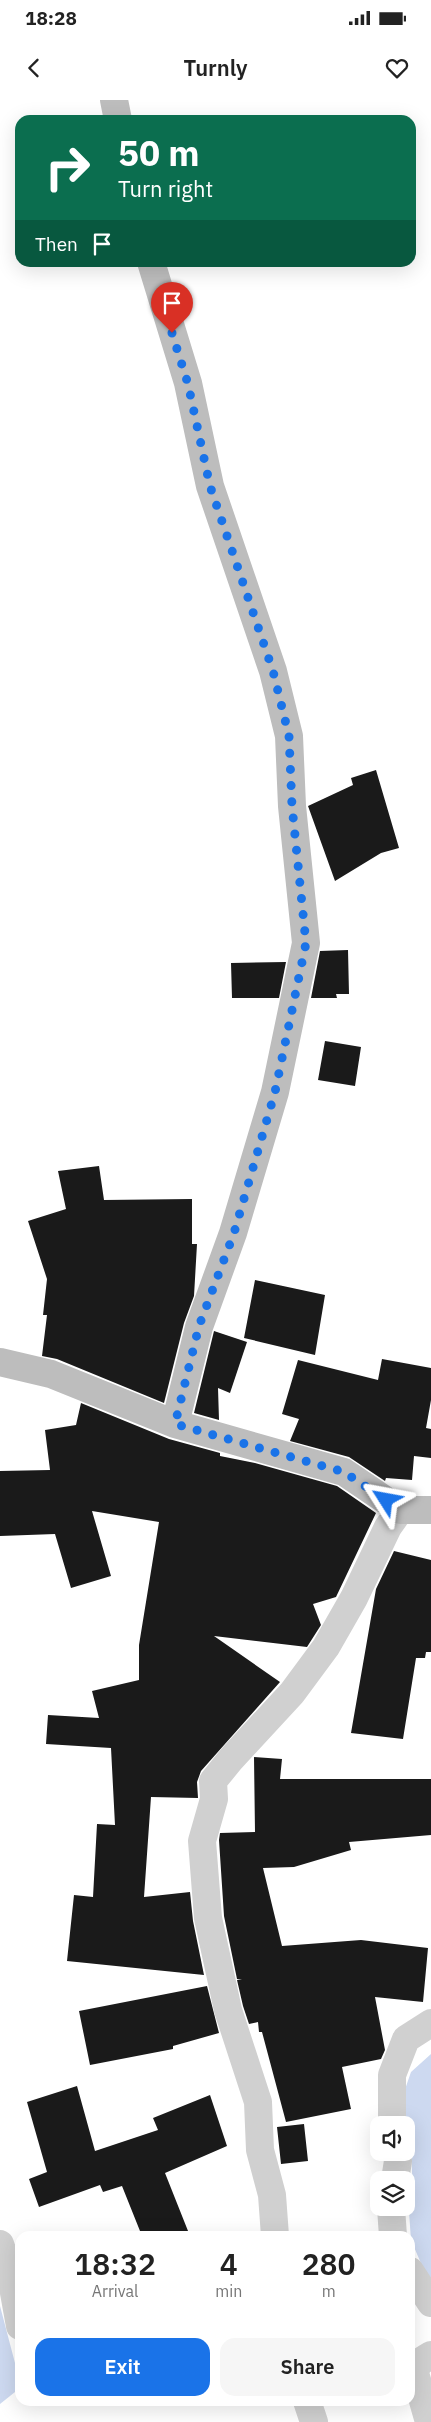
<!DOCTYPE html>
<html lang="en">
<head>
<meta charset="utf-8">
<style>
  body { margin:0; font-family:"IBM Plex Sans",sans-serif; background:#f6f6f6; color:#222; height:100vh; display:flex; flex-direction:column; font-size:19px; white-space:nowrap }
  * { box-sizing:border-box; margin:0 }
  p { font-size:16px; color:#767676 }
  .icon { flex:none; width:28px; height:28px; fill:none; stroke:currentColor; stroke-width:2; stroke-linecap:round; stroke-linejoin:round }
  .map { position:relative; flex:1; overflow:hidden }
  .panel { position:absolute; left:15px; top:2131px; width:400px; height:175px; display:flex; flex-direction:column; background:#fff; border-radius:15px; box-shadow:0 5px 20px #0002 }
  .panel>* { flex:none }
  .guide { position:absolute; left:15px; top:15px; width:401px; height:152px; border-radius:15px; box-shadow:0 5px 20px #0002; background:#0b6e4f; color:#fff; overflow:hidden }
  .fabs { position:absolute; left:370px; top:2016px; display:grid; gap:10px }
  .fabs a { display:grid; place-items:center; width:45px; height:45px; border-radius:10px; background:#fff; box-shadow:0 5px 20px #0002; font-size:25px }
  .pin { position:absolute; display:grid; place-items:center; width:42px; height:42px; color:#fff; margin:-51px -21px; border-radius:50% 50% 50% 0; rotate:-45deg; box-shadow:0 0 5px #0007 }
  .pin .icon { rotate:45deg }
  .me { position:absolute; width:55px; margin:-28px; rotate:304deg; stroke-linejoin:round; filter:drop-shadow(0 0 4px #0008) }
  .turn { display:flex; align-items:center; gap:18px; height:105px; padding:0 20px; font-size:22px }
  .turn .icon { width:65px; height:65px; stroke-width:2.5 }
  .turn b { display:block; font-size:35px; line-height:42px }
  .then { display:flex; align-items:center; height:48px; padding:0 20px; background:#0003; gap:10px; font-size:19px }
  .eta { display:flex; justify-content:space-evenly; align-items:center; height:85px; text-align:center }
  .eta b { font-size:30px; font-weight:600; line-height:35px }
  .action { display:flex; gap:10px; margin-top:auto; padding:10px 20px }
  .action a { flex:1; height:58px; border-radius:15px; background:#1a73e8; color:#fff; font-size:20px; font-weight:600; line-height:58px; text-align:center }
  .action a+a { background:#f6f6f6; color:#222 }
  .status { display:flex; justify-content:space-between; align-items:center; height:35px; padding:0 25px; background:#fff; direction:ltr }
  .status svg { height:14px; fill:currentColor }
  header { display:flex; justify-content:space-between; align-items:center; height:65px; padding:0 20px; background:#fff; font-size:22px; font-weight:600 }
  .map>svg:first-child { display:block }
</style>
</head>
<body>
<div class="status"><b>18:28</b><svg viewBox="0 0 49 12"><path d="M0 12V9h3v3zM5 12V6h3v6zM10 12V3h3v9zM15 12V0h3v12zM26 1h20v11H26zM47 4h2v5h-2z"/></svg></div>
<header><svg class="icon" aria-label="back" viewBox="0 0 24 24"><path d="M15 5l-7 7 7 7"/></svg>Turnly<svg class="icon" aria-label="heart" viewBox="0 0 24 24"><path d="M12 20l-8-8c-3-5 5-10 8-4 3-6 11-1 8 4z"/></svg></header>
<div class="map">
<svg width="431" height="2322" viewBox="0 0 431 2322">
  <rect width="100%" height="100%" fill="#fff"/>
  <path fill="#cdd9f0" d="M431,1954V2180L426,2175L411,2140L409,2112L413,2101L411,2042L405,2025L402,1998L411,1972Z
    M0,2206L20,2282V2288L0,2304Z"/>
  <path fill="#1a1a1a" d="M376,670L399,748L381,753L335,781L308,706L353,685L351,678Z
    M348,850L349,894H336L337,898H311L320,851Z
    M286,862L279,898H232L231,863Z
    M325,941L361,947L355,986L318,980Z
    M99,1066L104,1100L192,1099V1144H197L194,1196L184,1223L164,1303L57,1259L42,1256L47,1215H43L47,1179L28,1121L66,1109L58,1071Z
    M255,1180L325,1195L315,1255L244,1238Z
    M214,1231L247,1242L230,1293L218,1288L219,1320L194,1313Z
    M382,1259L431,1268V1300L426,1328L431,1329V1358L414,1356L412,1380L386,1378L385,1381L349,1357L290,1341L299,1319L282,1314L298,1260L378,1280Z
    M81,1303L169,1339L220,1353V1356L255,1363L337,1386L376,1413L336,1497L313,1504L321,1525L307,1547L214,1536L280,1582L201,1671L197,1682L198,1698L151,1697L144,1797L190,1792L193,1821L204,1875L67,1861L74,1795L93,1797L97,1724L115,1725L111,1648L46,1644L48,1615L99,1618L92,1591L139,1580V1545L159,1422L92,1411L111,1476L71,1488L55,1434L0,1436V1371L50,1370L45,1330L76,1325Z
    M394,1451L431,1460V1552H426L425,1558H416L403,1639L351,1633L376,1489Z
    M254,1657L282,1659L280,1679H431V1735L349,1742L351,1750L294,1767L263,1768L282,1846L361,1840L428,1848L423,1902L375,1897L385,1950L381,1959L342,1967L351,2009L286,2022L262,1932H259L258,1922L249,1924L243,1906L237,1880L242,1879H237L224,1816L219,1740L220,1733L255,1732Z
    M207,1886L219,1933L173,1946V1949L90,1965L79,1911Z
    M77,1986L95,2051L158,2030L153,2018L210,1995L227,2046L165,2073L190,2136H142L122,2086L103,2092L100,2085L39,2107L29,2079L47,2072L27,2002Z
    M304,2024L308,2061L281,2064L277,2027Z"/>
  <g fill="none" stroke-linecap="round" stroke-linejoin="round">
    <path stroke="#d0d0d0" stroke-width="28" d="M392,2025V1975L406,1939L431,1923
      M395,2080L398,2061L396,2052
      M391,2108L393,2136
      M275,2136L272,2095L260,2050L258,2002L228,1910L208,1818L202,1741L214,1699L213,1681L231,1659L292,1593L326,1547L354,1498L388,1427L400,1410
      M0,2144L11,2176L20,2226
      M410,2171L431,2203
      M307,2301L314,2322
      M429,2322L415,2273L418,2263L431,2255"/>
    <path stroke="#bdbdbd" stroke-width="28" d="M114,0L118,20
      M151,162L188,283L210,386L273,571L289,636L292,706L306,843L275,992L233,1133L199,1227L175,1324
      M0,1262L51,1274L175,1324L344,1372L400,1410H431"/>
  </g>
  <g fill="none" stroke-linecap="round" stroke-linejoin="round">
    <path stroke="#1a73e8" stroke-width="9" stroke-dasharray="0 16.2" d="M172,233L188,284L210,386L273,571L289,636L292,706L306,843L275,992L234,1133L199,1226L175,1324L344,1372L386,1400"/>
  </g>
</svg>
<div class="fabs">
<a><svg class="icon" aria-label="sound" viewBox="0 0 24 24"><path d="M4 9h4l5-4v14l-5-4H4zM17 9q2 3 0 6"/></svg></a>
<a><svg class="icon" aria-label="layers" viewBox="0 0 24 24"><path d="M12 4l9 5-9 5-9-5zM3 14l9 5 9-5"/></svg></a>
</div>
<div class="pin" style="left:172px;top:233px;background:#d93025"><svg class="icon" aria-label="arrive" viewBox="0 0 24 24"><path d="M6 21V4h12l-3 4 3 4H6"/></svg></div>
<svg class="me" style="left:386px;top:1400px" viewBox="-20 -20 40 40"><path d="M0-17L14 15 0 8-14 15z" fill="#1a73e8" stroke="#fff" stroke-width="4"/></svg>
<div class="guide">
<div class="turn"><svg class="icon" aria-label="right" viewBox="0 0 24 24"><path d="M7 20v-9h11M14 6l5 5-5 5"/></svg><div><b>50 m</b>Turn right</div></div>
<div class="then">Then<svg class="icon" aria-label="arrive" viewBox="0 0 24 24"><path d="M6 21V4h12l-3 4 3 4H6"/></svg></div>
</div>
<section class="panel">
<div class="eta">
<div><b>18:32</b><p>Arrival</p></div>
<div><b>4</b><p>min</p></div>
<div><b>280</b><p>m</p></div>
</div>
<div class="action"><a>Exit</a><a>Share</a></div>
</section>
</div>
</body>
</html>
